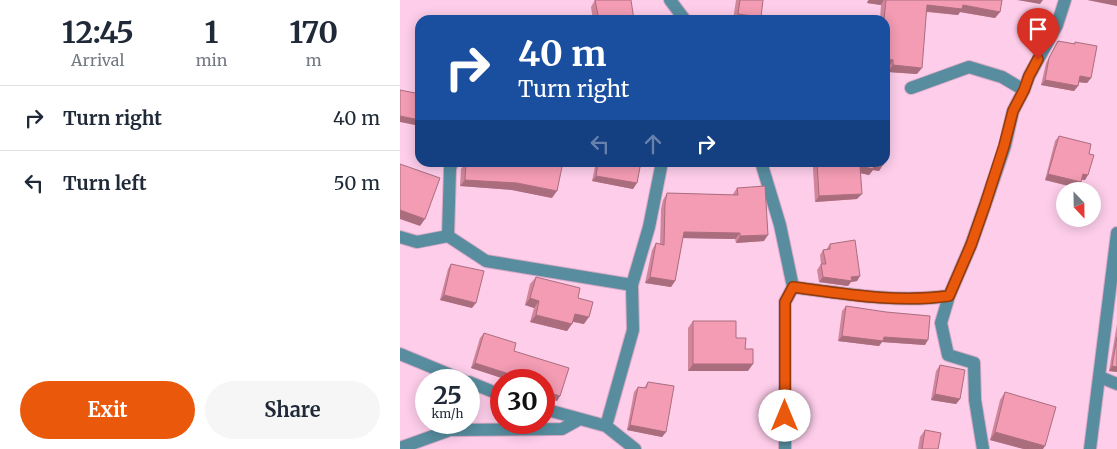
<!DOCTYPE html>
<html lang="en">
<head>
<meta charset="utf-8">
<style>
  body { margin:0; font-family:Merriweather,serif; background:#f6f6f7; color:#1f2937; height:100vh; display:flex; flex-direction:column; font-size:19px; white-space:nowrap }
  * { box-sizing:border-box; margin:0 }
  p { font-size:16px; color:#747a83 }
  .icon { flex:none; width:28px; height:28px; fill:none; stroke:currentColor; stroke-width:2; stroke-linecap:round; stroke-linejoin:round }
  .map { position:relative; flex:1; overflow:hidden }
  .side { display:flex; flex-direction:column; background:#fff; width:400px }
  .side>* { flex:none }
  .banner { position:absolute; left:15px; top:15px; width:475px; height:152px; border-radius:15px; box-shadow:0 2px 12px #0003; background:#1a4fa0; color:#fff; overflow:hidden }
  .needle { width:32px; rotate:158deg }
  .buttons { position:absolute; left:656px; top:182px; display:grid; gap:10px }
  .buttons a { display:grid; place-items:center; width:45px; height:45px; border-radius:50%; background:#fff; box-shadow:0 2px 12px #0003; font-size:25px }
  .speed { position:absolute; left:15px; top:369px; display:flex; gap:10px; font-size:25px; font-weight:700; text-align:center }
  .speed>* { display:grid; place-content:center; width:65px; height:65px; border-radius:50%; background:#fff; box-shadow:0 2px 12px #0003; line-height:1 }
  .speed small { font-size:12px; font-weight:400 }
  .speed .limit { border:8px solid #d22; background:#fff; color:#111 }
  .pin { position:absolute; display:grid; place-items:center; width:42px; height:42px; color:#fff; margin:-51px -21px; border-radius:50% 50% 50% 0; rotate:-45deg; box-shadow:0 0 5px #0007 }
  .pin .icon { rotate:45deg }
  .me { position:absolute; width:55px; margin:-28px; rotate:0deg; stroke-linejoin:round; filter:drop-shadow(0 0 4px #0008) }
  .turn { display:flex; align-items:center; gap:18px; height:105px; padding:0 20px; font-size:22px }
  .turn .icon { width:65px; height:65px; stroke-width:2.5 }
  .turn b { display:block; font-size:35px; line-height:42px }
  .lanes { display:flex; align-items:center; height:48px; padding:0 20px; background:#0003; justify-content:center; gap:25px; direction:ltr }
  .lanes .off { opacity:.35 }
  .eta { display:flex; justify-content:space-evenly; align-items:center; height:85px; text-align:center }
  .eta b { font-size:30px; font-weight:700; line-height:35px }
  .button { display:flex; gap:10px; margin-top:auto; padding:10px 20px }
  .button a { flex:1; height:58px; border-radius:30px; background:#ea580c; color:#fff; font-size:20px; font-weight:700; line-height:58px; text-align:center }
  .button a+a { background:#f6f6f7; color:#1f2937 }
  ul { padding:0; list-style:none }
  li { display:flex; align-items:center; gap:15px; height:65px; padding:0 20px; border-top:1px solid #e0e1e3 }
  li div { flex:1 }
  li b { display:block; font-size:19px }
  li em { font-style:normal }
  main { display:flex; flex:1; min-height:0 }
  .map>svg:first-child { display:block }
</style>
</head>
<body>
<main>
<section class="side">
<div class="eta">
<div><b>12:45</b><p>Arrival</p></div>
<div><b>1</b><p>min</p></div>
<div><b>170</b><p>m</p></div>
</div>
<ul>
<li><svg class="icon" aria-label="right" viewBox="0 0 24 24"><path d="M7 20v-9h11M14 6l5 5-5 5"/></svg><div><b>Turn right</b></div><em>40 m</em></li>
<li><svg class="icon" aria-label="left" viewBox="0 0 24 24"><path d="M17 20v-9H6M10 6l-5 5 5 5"/></svg><div><b>Turn left</b></div><em>50 m</em></li>
</ul>
<div class="button"><a>Exit</a><a>Share</a></div>
</section>
<div class="map">
<svg width="717" height="449" viewBox="0 0 717 449">
  <rect width="100%" height="100%" fill="#fdcdea"/>
  <g fill="none" stroke-linecap="round" stroke-linejoin="round">
    <g stroke="#d6a9c4" stroke-width="14">
      <path id="street" d="M270,0L285,20
        M511,88L569,67L602,77L624,90L629,76L657,25L665,0
        M361,162L380,225L393,287C446,294 496,303 549,296
        M48,236L86,261L232,285L249,227L262,162
        M0,237L17,242L48,236L50,169L52,162
        M232,285L233,330L206,426L235,449
        M0,354L63,380
        M700,377L717,384
        M69,382L101,395
        M144,409L206,426
        M0,448L50,430L162,429L180,419
        M385,449V302L393,287
        M583,449L575,400L574,363L548,355L541,323L549,296L571,245L585,205L605,146L613,111L624,90
        M690,449L717,233"/>
    </g>
    <use href="#street" stroke="#578d9f" stroke-width="12"/>
  </g>
  <path fill="#d1869b" d="M195,0L234,20H193L191,7Z
    M336,0H363L333,20Z
    M468,0H602L600,12L595,18L560,12L558,15L526,12L517,74L488,72L489,67L485,66V20H480L481,5L467,3Z
    M658,41L674,44L675,42L691,78L687,83L679,82L678,86L674,91L641,85L646,63Z
    M659,136L689,154L685,180H682L677,188L645,180L655,141Z
    M66,162L152,198L112,190L60,186L61,169Z
    M196,162H241L233,189L192,181Z
    M413,162H484L479,171L473,170L469,175L460,173L457,199L415,202L413,169Z
    M337,188L364,241L336,243L335,239L283,238L275,281L271,287L245,283L252,250L256,243L260,244L261,209L263,200L267,193L333,195V194Z
    M430,244L460,276L457,281L451,282L448,286L419,282L417,270L421,264L420,255L423,250H426Z
    M51,264L72,308L40,300L48,269Z
    M136,277L178,298L184,324L173,322L167,331L130,322L134,308L125,305L130,284Z
    M446,306L525,345L482,342L479,346L438,341L442,311Z
    M293,321L336,338L345,349L348,371H288V328Z
    M717,324V372L709,371Z
    M84,333L114,351L160,396L157,401L144,397V380H108L71,368L80,338Z
    M540,365L560,399L556,404L531,400L536,371Z
    M248,382L266,432L262,437L227,430L234,392L238,387L244,388Z
    M605,392L643,449H624L590,440L600,400Z
    M525,430L538,449H518L520,437Z"/>
  <path fill="#aa6d7e" d="M469,0H484L481,5L467,3Z
    M617,0H643L640,4Z
    M687,0H717V6Z
    M527,5H563L600,12L595,18L560,12L558,15L522,11Z
    M338,14L361,17L358,20H333Z
    M485,59L493,60L489,67L485,66Z
    M493,65L522,68L517,74L488,72Z
    M680,76L691,78L687,83L676,82Z
    M645,80L678,86L674,91L641,85Z
    M0,116L20,120V126L0,122Z
    M474,163L483,165L479,171L473,170L469,175L456,172L460,166Z
    M648,174L681,182L677,188L645,180Z
    M683,174L688,175L685,180L680,179Z
    M196,176L237,183L233,189L192,181Z
    M65,180L117,183L157,191L152,198L112,190L60,186Z
    M462,194L457,199L415,202L419,196Z
    M0,210L25,219L20,226L0,219Z
    M284,232L340,233L335,239L280,238Z
    M368,235L364,241L336,243L340,236Z
    M460,276L457,281L451,282L448,286L419,282L423,277H451Z
    M250,277L275,281L271,287L245,283Z
    M44,295L76,303L72,308L40,300Z
    M130,298L139,301L134,308L125,305Z
    M175,314L189,317L184,324L170,321Z
    M136,315L172,324L167,331L130,322Z
    M442,336L484,337L528,340L525,345L482,342L479,346L438,341Z
    M75,363L122,378L121,380H108L71,368Z
    M293,364H353L348,371H288Z
    M712,366L717,367V372L709,371Z
    M144,391L160,396L157,401L144,397Z
    M535,394L560,399L556,404L531,400Z
    M230,425L266,432L262,437L227,430Z
    M595,432L645,446L643,449H624L590,440Z"/>
  <path fill="#f39cb4" stroke="#aa6d7e" d="M195,0H231L234,20H199Z
    M340,0H363L361,17L338,14Z
    M486,0H602L600,12L563,5L562,9L527,5L522,68L493,65V60L485,59V20H484Z
    M658,41L675,44V42L697,46L691,78L680,76L678,86L645,80L649,58Z
    M0,90L20,94V120L0,116Z
    M659,136L691,144L689,154L694,155L688,175L683,174L681,182L648,174Z
    M485,141L488,142L485,158Z
    M66,162L74,163L163,162L157,191L117,183L65,180Z
    M198,162H241L237,183L196,176Z
    M417,162H484L483,165L474,163L473,169L460,166L462,194L419,196Z
    M0,164L40,178L25,219L0,210Z
    M365,186L368,235L340,236V233L284,232L275,281L250,277L256,243L264,245L265,203L267,193L338,195L337,188Z
    M455,240L460,276L451,277L452,281L423,277L421,264H426L423,250L430,249V244Z
    M51,264L84,271L76,303L44,295Z
    M136,277L180,288L178,298L193,302L189,317L175,314L172,324L136,315L139,301L130,298Z
    M446,306L486,312L530,316L528,340L484,337L483,341L442,336Z
    M293,321H336V338H346L345,349H353V364H293Z
    M84,333L116,343L114,351L169,368L160,396L144,391V380H122V378L75,363Z
    M717,337V367L712,366Z
    M540,365L565,370L560,399L535,394Z
    M248,382L274,386L266,432L230,425L238,387L246,388Z
    M605,392L656,407L645,446L595,432Z
    M525,430L541,433L538,449H522Z"/>
  <g fill="none" stroke-linecap="round" stroke-linejoin="round">
    <g stroke="#983908" stroke-width="12">
      <path id="route" d="M385,416V302L393,287C445,294 496,303 549,296L571,245L585,205L604,146L613,111L624,90L629,76L638,59"/>
    </g>
    <use href="#route" stroke="#ea580c" stroke-width="9"/>
  </g>
</svg>
<div class="buttons">
<a><svg class="needle" viewBox="-14 -14 28 28"><path d="M0-13l5 13h-10z" fill="#e53935"/><path d="M0 13l5-13h-10z" fill="#747a83"/></svg></a>
</div>
<div class="speed"><div>25<small>km/h</small></div><div class="limit">30</div></div>
<div class="pin" style="left:638px;top:59px;background:#d93025"><svg class="icon" aria-label="arrive" viewBox="0 0 24 24"><path d="M6 21V4h12l-3 4 3 4H6"/></svg></div>
<svg class="me" style="left:385px;top:416px" viewBox="-20 -20 40 40"><circle r="19" fill="#fff"/><path d="M0-13L10 11 0 6-10 11z" fill="#ea580c"/></svg>
<div class="banner">
<div class="turn"><svg class="icon" aria-label="right" viewBox="0 0 24 24"><path d="M7 20v-9h11M14 6l5 5-5 5"/></svg><div><b>40 m</b>Turn right</div></div>
<div class="lanes"><svg class="icon off" aria-label="left" viewBox="0 0 24 24"><path d="M17 20v-9H6M10 6l-5 5 5 5"/></svg><svg class="icon off" aria-label="ahead" viewBox="0 0 24 24"><path d="M12 20V5M6 11l6-6 6 6"/></svg><svg class="icon" aria-label="right" viewBox="0 0 24 24"><path d="M7 20v-9h11M14 6l5 5-5 5"/></svg></div>
</div>
</div>
</main>
</body>
</html>
